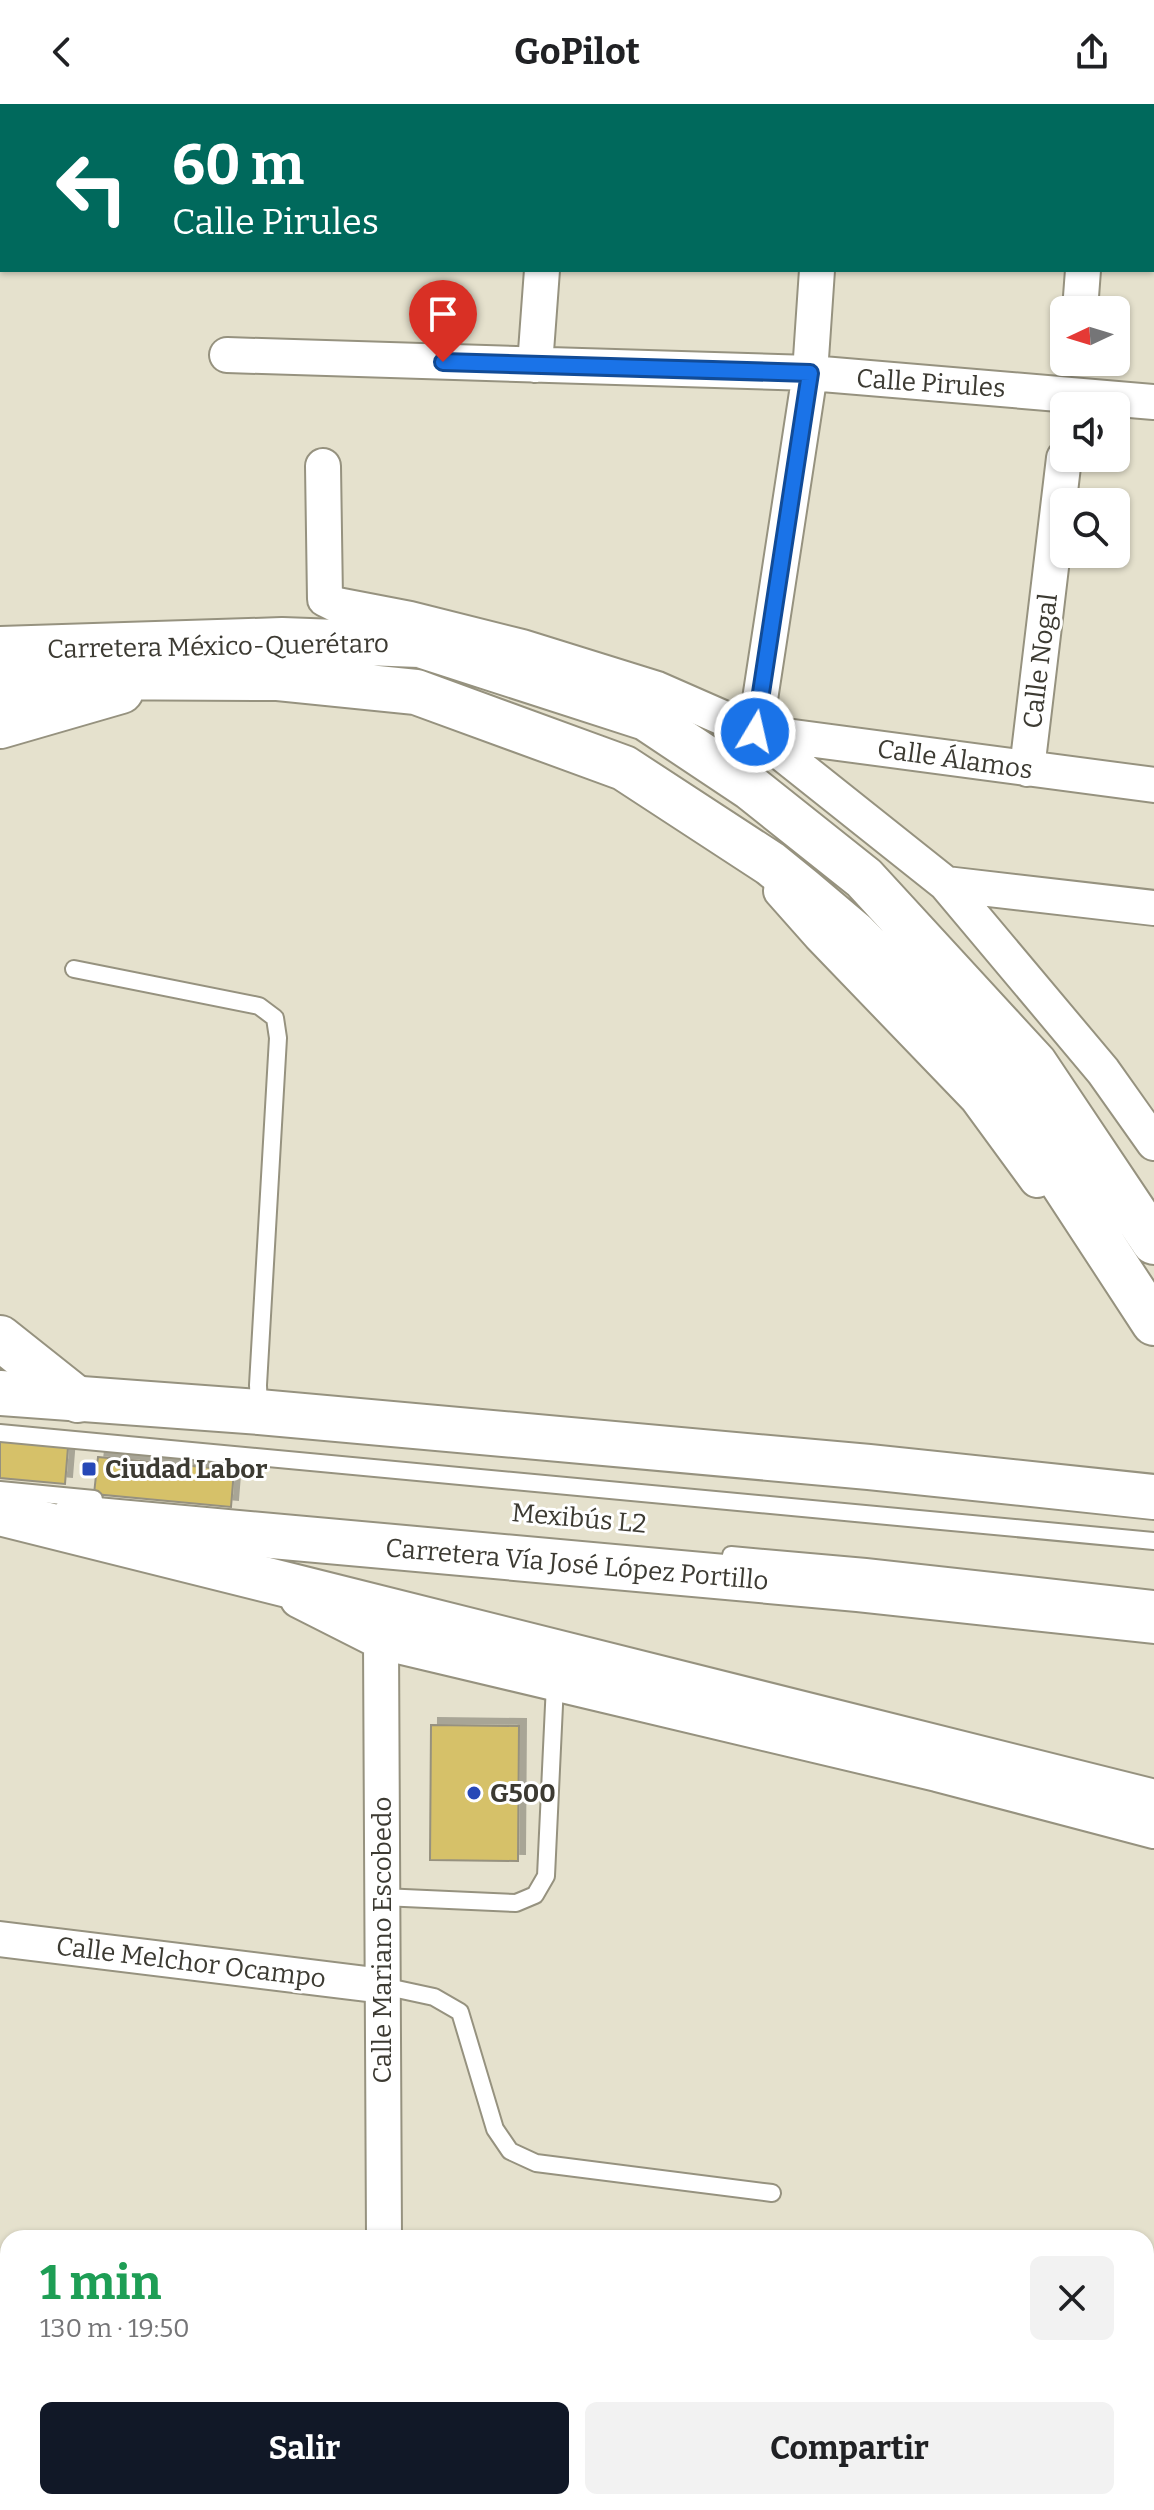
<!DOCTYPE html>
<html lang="es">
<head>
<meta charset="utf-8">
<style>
  body { margin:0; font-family:Bitter,serif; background:#f2f2f2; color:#202124; height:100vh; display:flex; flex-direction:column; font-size:30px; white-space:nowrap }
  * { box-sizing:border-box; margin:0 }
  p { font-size:26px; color:#757577 }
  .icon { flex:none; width:44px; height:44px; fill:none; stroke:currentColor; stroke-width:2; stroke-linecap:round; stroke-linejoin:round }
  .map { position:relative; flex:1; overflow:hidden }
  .side { position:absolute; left:0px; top:2126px; width:1154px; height:280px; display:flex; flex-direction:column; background:#fff; border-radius:24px 24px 0 0; box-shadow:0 2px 6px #0004 }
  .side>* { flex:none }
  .banner { position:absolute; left:0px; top:0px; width:1154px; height:168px; box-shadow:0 2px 6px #0004; background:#00695c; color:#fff; overflow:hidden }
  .needle { width:52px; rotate:266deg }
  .fabs { position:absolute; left:1050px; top:192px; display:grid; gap:16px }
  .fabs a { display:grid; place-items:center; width:80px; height:80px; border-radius:12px; background:#fff; box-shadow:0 2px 6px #0004; font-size:40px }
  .pin { position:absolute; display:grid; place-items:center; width:68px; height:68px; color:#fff; margin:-82px -34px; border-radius:50% 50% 50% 0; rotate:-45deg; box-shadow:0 0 8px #0007 }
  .pin .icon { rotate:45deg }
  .me { position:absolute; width:88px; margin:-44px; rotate:9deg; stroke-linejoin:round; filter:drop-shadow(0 0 6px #0008) }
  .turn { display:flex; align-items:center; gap:28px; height:168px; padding:0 40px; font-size:36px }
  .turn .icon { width:104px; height:104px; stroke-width:2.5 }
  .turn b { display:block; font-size:56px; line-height:68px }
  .round { display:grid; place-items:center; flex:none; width:84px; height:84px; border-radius:12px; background:#f2f2f2 }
  .overview { display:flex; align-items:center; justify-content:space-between; height:136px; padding:0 40px }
  h1 { font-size:48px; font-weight:700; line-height:60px; color:#1e9e55 }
  .button { display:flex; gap:16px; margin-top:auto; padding:16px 40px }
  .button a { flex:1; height:92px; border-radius:12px; background:#111827; color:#fff; font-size:32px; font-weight:700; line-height:92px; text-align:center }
  .button a+a { background:#f2f2f2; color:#202124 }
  header { display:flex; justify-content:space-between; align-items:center; height:104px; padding:0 40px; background:#fff; font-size:36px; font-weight:700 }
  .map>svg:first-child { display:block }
</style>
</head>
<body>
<header><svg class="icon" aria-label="back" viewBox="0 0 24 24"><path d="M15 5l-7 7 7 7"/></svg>GoPilot<svg class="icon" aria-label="share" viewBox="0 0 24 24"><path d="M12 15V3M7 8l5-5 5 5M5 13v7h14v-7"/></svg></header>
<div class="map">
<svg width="1154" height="2406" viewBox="0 0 1154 2406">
  <defs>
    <filter id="shadow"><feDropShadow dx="7" dy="-7" stdDeviation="0" flood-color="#0004"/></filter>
  </defs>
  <rect width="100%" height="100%" fill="#e5e1cd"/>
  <path fill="#d6c169" stroke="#96917f" stroke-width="2" filter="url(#shadow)" d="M0,1337L68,1343L65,1380L0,1374Z
    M98,1353L234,1366L231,1403L94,1390Z
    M431,1621L519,1622L518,1757L430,1756Z"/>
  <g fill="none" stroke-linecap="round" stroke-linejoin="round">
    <g stroke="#96927f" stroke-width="20">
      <path id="service" d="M74,865L259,902L275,914L278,934L258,1281L259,1306
        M0,1329L1154,1437
        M0,1386L94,1395
        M731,1451L866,1463L1154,1495
        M382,1793L516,1799L535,1791L546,1772L555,1580
        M383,1882L434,1893L460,1908L495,2025L510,2047L536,2059L772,2089"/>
    </g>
    <g stroke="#96927f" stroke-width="38">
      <path id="minor" d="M1113,0L1128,2
        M828,2V0
        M1152,5H1154
        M0,10H2
        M1080,206L1083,166
        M227,251L810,269L1154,298
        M535,261L542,166
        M323,362L325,495L337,501L410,515L522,543L657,585L755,628L946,780L1103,967L1154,1039
        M756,628L1154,681
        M1027,665L1064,354
        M738,675L755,628L810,269L817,166
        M946,780L1154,804
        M781,787L820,831L977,994L1037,1076
        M298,1496L381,1538L937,1670L1154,1727
        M381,1538L384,2134
        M0,1835L383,1882
        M0,2236L8,2237
        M1146,2381L1154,2382
        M385,2398L386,2406
        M684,2406V2398
        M993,2406V2398"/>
    </g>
    <g stroke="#96927f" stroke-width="48">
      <path id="primary" d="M0,1289L259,1308L869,1363L1154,1393
        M74,1414L858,1485L1154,1517"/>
    </g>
    <g stroke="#96927f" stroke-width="48">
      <path id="trunk" d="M0,545L282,536L420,541L646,614L751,684L864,774L1035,960L1154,1138
        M0,578L53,573L278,574L416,588L624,664L771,760L803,786L855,830L992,971L1154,1219
        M0,622L121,587
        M0,1234L78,1296
        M0,1409L1154,1698"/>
    </g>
    <use href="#service" stroke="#fff" stroke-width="16"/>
    <use href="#minor" stroke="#fff" stroke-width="34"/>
    <use href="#primary" stroke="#fff" stroke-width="44"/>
    <use href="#trunk" stroke="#fff" stroke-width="44"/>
  </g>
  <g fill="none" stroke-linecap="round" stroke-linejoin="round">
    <g stroke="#114b97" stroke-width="20">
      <path id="route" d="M443,258L810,269L755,628"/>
    </g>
    <use href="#route" stroke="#1a73e8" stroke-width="14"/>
  </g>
  <g fill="#2648b7" stroke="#fff" stroke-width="3">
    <rect x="81" y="1357" width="16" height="16" rx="4"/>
    <circle cx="474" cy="1689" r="8"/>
  </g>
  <g text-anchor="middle" stroke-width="6" stroke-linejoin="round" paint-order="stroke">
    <g font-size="26" fill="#3c3a32" stroke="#fff">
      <text transform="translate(931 279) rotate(4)" y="9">Calle Pirules</text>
      <text transform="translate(218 542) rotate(-1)" y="9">Carretera México-Querétaro</text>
      <text transform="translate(1040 557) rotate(-83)" y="9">Calle Nogal</text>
      <text transform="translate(955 655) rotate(8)" y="9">Calle Álamos</text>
      <text transform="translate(579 1414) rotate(5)" y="9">Mexibús L2</text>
      <text transform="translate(577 1460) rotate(5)" y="9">Carretera Vía José López Portillo</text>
      <text transform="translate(382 1836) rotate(-90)" y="9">Calle Mariano Escobedo</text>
      <text transform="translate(191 1858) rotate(7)" y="9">Calle Melchor Ocampo</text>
    </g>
    <g font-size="26" font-weight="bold" fill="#3c3a32" stroke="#fff" text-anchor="start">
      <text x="105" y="1374">Ciudad Labor</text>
      <text x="490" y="1698">G500</text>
    </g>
  </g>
</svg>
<div class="fabs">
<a><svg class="needle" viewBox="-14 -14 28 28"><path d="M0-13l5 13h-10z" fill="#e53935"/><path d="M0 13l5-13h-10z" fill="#757577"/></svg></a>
<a><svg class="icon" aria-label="sound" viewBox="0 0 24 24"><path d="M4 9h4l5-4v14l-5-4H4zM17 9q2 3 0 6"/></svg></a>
<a><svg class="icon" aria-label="search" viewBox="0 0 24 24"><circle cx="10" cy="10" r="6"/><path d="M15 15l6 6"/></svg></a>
</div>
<div class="pin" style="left:443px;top:258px;background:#d93025"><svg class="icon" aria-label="arrive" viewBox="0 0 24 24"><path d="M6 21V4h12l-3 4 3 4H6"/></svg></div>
<svg class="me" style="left:755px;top:628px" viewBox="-20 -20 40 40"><circle r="17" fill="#1a73e8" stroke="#fff" stroke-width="3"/><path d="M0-11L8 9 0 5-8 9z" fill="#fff"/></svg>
<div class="banner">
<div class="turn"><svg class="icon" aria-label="left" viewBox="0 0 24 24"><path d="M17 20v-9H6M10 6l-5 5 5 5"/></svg><div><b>60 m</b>Calle Pirules</div></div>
</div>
<section class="side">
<div class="overview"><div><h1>1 min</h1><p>130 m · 19:50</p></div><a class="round"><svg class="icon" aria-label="close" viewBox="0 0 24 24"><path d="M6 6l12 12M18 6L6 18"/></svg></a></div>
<div class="button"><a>Salir</a><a>Compartir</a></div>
</section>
</div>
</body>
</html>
